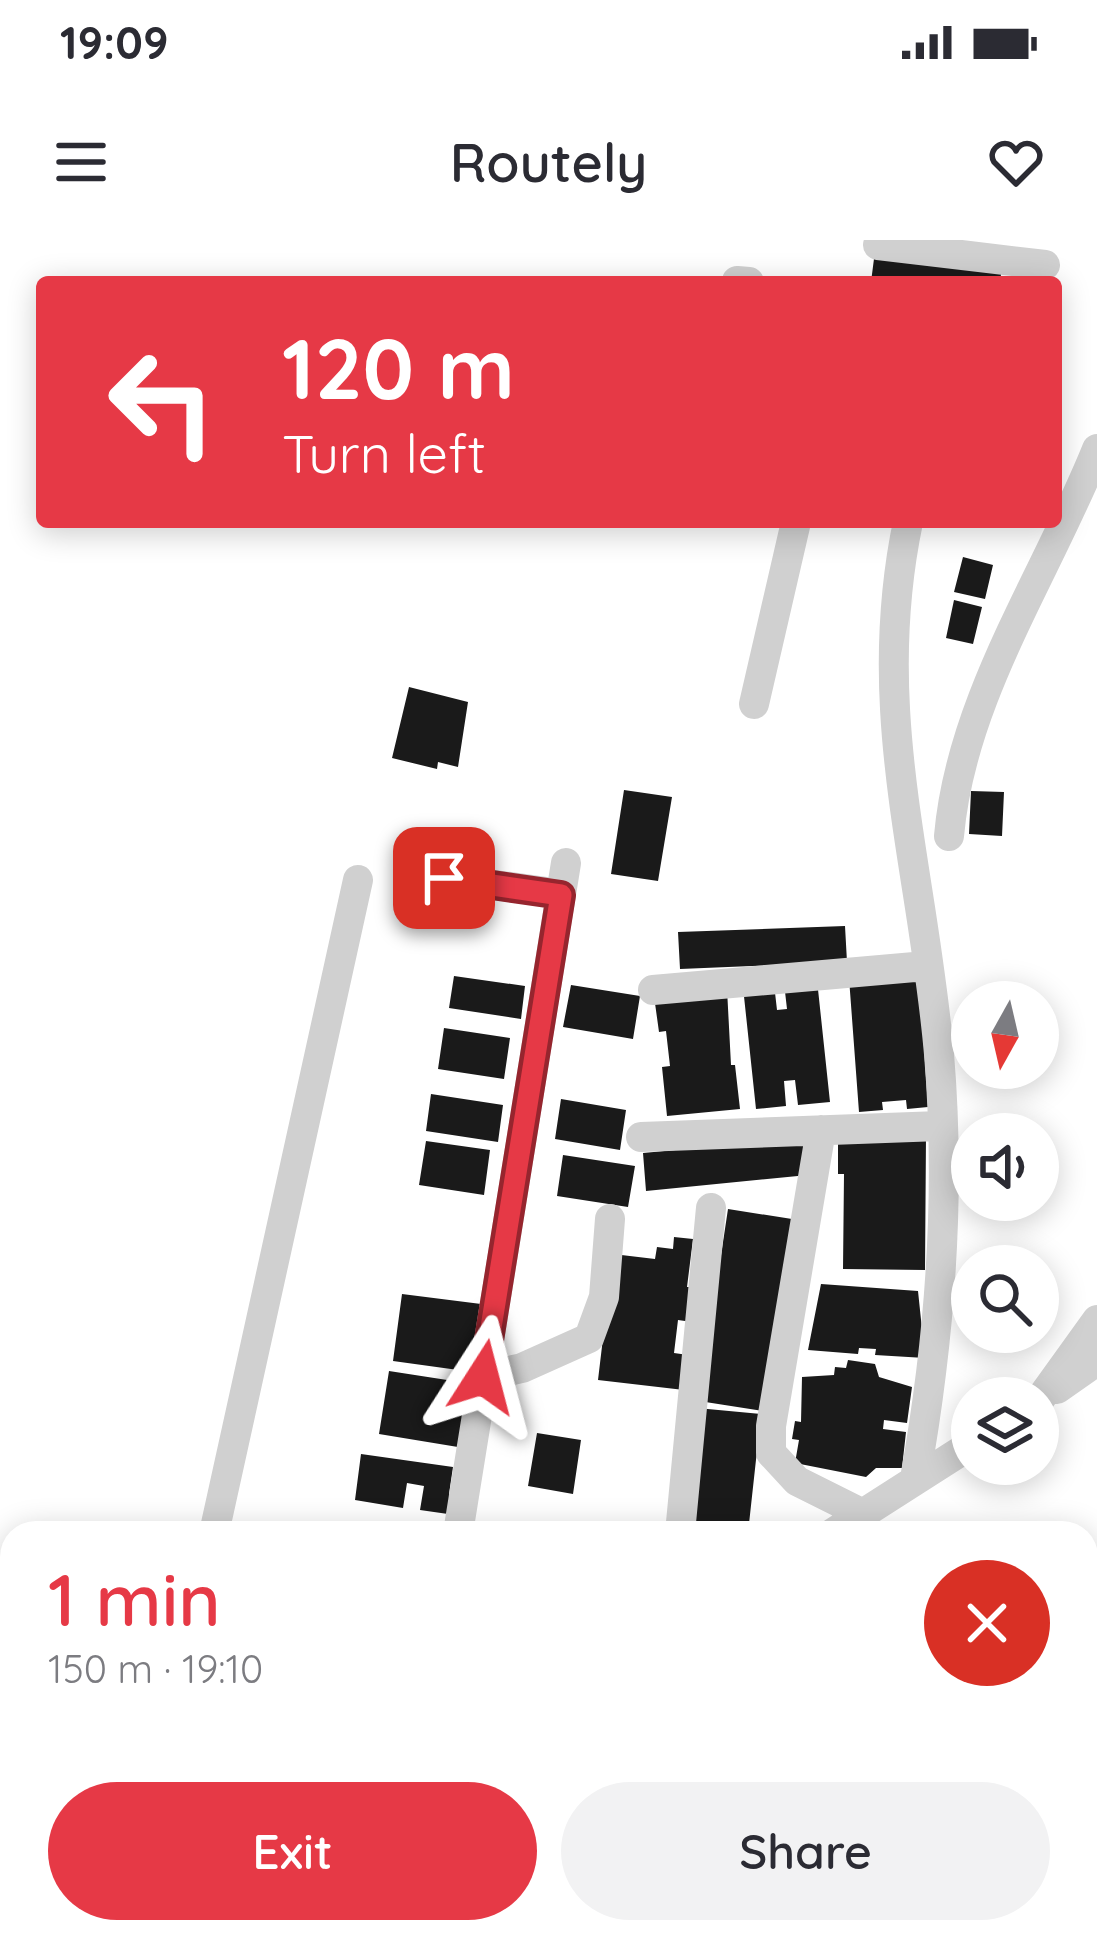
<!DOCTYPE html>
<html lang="en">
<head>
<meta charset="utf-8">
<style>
  body { margin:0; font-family:Quicksand,sans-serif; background:#f2f2f3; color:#2b2b33; height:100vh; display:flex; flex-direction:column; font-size:45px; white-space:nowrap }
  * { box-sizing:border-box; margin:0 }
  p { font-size:39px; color:#7c7c81 }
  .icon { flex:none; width:66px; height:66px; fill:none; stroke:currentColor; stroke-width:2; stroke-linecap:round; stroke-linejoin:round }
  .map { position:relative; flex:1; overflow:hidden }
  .drawer { position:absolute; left:0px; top:1281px; width:1098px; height:423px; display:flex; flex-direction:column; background:#fff; border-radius:36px 36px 0 0; box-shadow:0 6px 30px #0003 }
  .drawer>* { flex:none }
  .banner { position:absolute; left:36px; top:36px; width:1026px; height:252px; border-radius:12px; box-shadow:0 6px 30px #0003; background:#e63946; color:#fff; overflow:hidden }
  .needle { width:78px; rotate:188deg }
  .buttons { position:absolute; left:951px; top:741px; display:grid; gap:24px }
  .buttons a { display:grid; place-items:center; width:108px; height:108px; border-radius:50%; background:#fff; box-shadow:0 6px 30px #0003; font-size:60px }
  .pin { position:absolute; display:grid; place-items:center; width:102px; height:102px; color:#fff; margin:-51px; border-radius:24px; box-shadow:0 6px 18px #0006 }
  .me { position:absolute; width:132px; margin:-66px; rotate:9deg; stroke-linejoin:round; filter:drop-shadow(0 0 9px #0008) }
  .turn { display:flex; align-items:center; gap:42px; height:252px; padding:0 48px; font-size:54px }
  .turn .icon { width:156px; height:156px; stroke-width:2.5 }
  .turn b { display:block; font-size:84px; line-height:102px }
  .round { display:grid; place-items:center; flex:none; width:126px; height:126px; border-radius:63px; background:#f2f2f3 }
  .head { display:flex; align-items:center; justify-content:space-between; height:204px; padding:0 48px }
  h1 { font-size:72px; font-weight:600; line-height:90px; color:#e63946 }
  .cta { display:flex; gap:24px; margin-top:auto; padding:24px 48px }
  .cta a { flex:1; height:138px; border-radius:72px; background:#e63946; color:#fff; font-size:48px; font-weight:600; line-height:138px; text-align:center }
  .cta a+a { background:#f2f2f3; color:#2b2b33 }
  .status { display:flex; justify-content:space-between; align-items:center; height:84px; padding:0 60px; background:#fff; direction:ltr }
  .status svg { height:33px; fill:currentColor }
  header { display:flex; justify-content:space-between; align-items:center; height:156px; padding:0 48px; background:#fff; font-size:54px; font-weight:600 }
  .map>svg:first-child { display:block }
</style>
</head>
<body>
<div class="status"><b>19:09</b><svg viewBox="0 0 49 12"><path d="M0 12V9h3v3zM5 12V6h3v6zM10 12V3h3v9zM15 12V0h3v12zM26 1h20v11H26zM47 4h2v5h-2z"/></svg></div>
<header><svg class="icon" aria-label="menu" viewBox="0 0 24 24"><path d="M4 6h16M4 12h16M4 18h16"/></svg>Routely<svg class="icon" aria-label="heart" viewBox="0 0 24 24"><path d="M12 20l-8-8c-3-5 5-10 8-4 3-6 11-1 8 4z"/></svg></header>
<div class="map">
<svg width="1097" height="1703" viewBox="0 0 1097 1703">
  <rect width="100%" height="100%" fill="#fff"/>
  <path fill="#1a1a1a" d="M875,11L1002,27L1000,42H871Z
    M963,317L993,325L985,359L954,352Z
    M954,360L982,367L973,404L946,398Z
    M409,447L468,462L458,527L438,522L437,529L392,518Z
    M624,550L672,557L658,641L611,634Z
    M971,551L1004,552L1002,596L969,594Z
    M845,686L847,722L680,729L678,692Z
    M919,734L928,867L907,869L906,860L882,862L883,870L859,872L849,738Z
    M454,736L525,746L521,779L449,768Z
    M817,740L830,862L798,865L795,840L784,841L786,866L756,869L743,747L774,744L777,770L787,769L784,743Z
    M571,745L640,756L633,799L563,787Z
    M727,749L731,825H735L740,869L667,876L662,827L670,826L666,791L659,792L654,756Z
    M444,788L510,798L504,839L438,829Z
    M431,854L503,865L498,902L426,891Z
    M561,859L626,870L620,910L555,899Z
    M838,894L926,895L925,1030L843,1029L844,934H838Z
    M804,898L808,935L646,951L643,913Z
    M426,901L490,910L484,955L419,945Z
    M563,915L635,926L628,967L557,956Z
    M728,969L792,979L763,1171L699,1161Z
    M674,997L693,999L687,1047H696L692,1082L678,1080L674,1113L688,1115L684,1150L598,1140L613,1014L655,1019L657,1007L673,1009Z
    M821,1044L918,1051L925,1118L875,1115L876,1109L859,1108L858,1114L808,1110Z
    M402,1054L489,1065L480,1133L393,1121Z
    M848,1120L875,1124L879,1137L912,1147L907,1183L884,1180L883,1189L906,1192L902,1228H876L866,1237L795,1223L799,1200L792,1199L795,1181L801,1182L802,1137L834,1135L835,1127L846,1128Z
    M389,1131L473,1144L464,1208L379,1194Z
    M697,1168L761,1174L748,1293H684Z
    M537,1193L581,1200L573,1254L528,1246Z
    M361,1214L453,1227L449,1254L455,1275L420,1270L424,1246L407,1243L403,1268L355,1260Z
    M1092,1658L1097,1703H993L1040,1692H1086V1659Z
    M176,1692H268L272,1703H180Z
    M780,1692H837L840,1703H783Z
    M937,1692H985L987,1703H939Z"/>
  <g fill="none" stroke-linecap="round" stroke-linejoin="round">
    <path stroke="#d0d0d0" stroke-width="30" d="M878,5L1045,25
      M737,41L749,42
      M908,282C868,473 923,627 939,814C951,956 940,1099 915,1239
      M754,464L796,282
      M949,596C961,458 1046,336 1097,209
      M444,638L561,654
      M653,750L926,726
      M821,890L771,1186V1213L797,1241L861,1273
      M641,897L940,886
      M483,1137L522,1128L589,1098L604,1057L610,979
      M1057,1149L1097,1121
      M1038,1162L1097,1080
      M214,1293L358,640
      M458,1293L566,623
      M680,1293L711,968
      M833,1293L972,1204
      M0,1628L12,1625
      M0,1650L12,1647
      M767,1692L769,1703
      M870,1692L871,1695"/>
  </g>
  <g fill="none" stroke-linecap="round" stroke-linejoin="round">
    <g stroke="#96252e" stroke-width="30">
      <path id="route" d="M444,638L561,655L483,1137"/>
    </g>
    <use href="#route" stroke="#e63946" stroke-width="21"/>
  </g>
</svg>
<div class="buttons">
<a><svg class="needle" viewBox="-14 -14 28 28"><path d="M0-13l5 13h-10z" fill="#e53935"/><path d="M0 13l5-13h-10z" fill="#7c7c81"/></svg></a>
<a><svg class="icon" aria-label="sound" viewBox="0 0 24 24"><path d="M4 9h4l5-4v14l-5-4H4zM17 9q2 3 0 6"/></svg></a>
<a><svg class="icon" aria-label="search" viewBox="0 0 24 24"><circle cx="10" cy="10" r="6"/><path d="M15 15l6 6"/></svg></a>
<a><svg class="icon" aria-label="layers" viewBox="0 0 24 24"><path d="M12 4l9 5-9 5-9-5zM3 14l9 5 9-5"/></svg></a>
</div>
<div class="pin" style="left:444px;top:638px;background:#d93025"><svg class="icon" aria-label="arrive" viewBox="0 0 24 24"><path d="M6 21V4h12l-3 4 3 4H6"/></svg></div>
<svg class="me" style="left:483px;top:1137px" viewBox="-20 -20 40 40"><path d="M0-17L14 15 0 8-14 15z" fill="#e63946" stroke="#fff" stroke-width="4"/></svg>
<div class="banner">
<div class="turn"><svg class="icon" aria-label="left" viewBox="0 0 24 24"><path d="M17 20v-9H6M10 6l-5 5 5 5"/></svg><div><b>120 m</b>Turn left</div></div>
</div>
<section class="drawer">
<div class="head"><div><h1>1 min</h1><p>150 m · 19:10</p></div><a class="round" style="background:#d93025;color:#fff"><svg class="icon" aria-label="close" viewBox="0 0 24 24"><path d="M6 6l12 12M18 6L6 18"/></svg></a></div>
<div class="cta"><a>Exit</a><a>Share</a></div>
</section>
</div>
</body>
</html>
